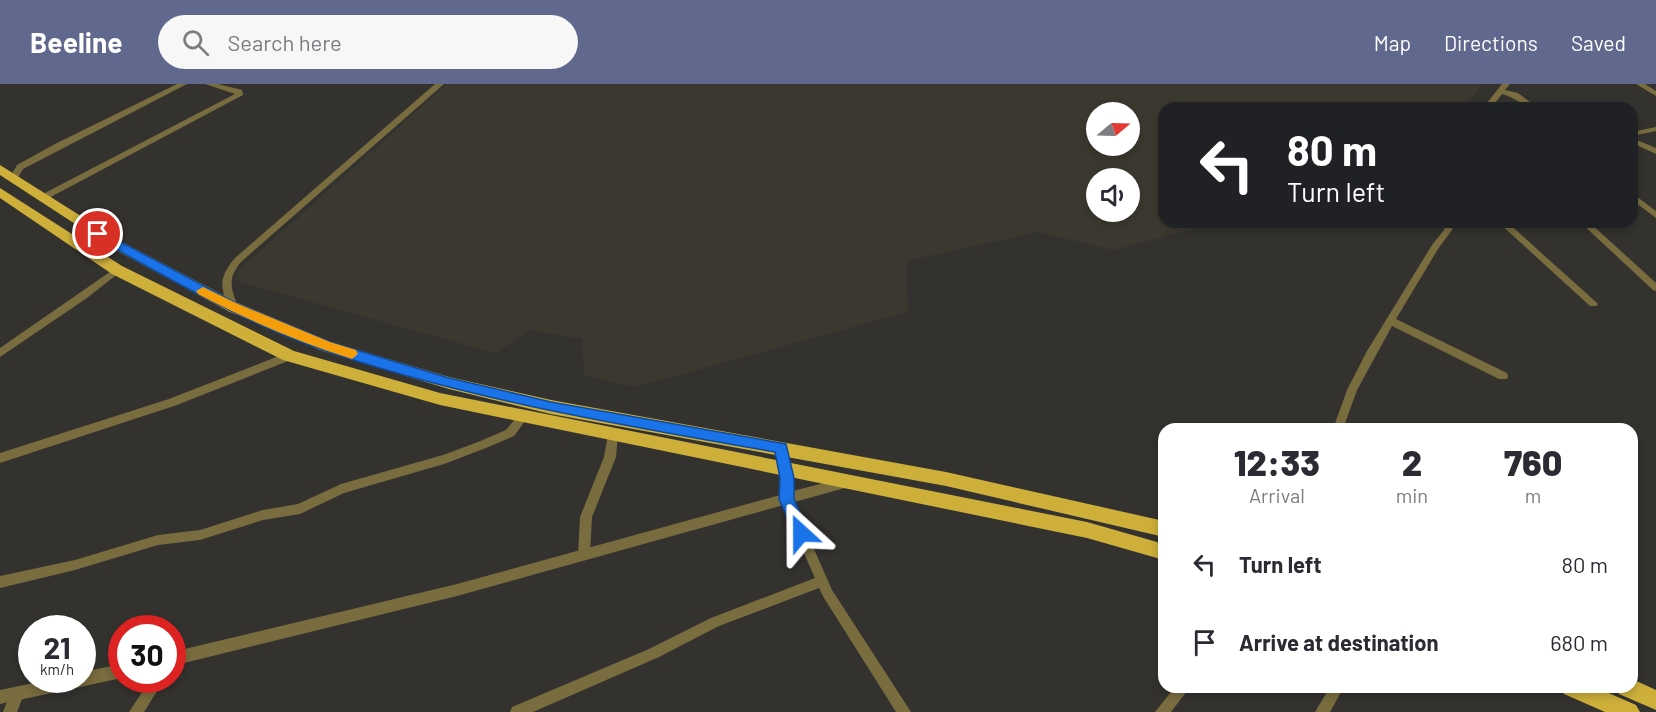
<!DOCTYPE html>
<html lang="en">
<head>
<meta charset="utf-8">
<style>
  body { margin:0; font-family:Barlow,sans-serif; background:#f7f7f7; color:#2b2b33; height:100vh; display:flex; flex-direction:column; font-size:22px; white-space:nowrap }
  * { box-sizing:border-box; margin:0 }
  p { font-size:20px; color:#7c7c81 }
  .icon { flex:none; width:33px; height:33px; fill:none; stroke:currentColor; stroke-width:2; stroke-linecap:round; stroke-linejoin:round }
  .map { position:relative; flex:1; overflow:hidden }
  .panel { position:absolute; left:1158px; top:339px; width:480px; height:270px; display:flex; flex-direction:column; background:#fff; border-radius:18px; box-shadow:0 3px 9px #0003 }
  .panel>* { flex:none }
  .banner { position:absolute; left:1158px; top:18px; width:480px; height:126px; border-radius:18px; box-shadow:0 3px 9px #0003; background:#202124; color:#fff; overflow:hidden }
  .needle { width:39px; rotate:71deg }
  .fabs { position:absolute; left:1086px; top:18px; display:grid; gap:12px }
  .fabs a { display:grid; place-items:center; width:54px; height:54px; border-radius:50%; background:#fff; box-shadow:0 3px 9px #0003; font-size:30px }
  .speed { position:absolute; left:18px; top:531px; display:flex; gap:12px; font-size:30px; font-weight:700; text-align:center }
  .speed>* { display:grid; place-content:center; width:78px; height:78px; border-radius:50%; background:#fff; box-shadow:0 3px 9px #0003; line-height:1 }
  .speed small { font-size:15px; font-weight:400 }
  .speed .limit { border:9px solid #d22; background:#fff; color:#111 }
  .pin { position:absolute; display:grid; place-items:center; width:51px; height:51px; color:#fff; margin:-26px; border:3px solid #fff; border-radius:50%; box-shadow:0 2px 6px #0007 }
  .me { position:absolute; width:66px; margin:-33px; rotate:336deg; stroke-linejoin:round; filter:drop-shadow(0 0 4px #0008) }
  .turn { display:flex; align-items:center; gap:21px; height:126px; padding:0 30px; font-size:27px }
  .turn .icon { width:78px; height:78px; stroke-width:2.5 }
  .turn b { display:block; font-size:42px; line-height:51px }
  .eta { display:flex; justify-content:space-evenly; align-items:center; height:102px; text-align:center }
  .eta b { font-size:36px; font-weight:800; line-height:42px }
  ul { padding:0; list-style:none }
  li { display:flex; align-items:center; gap:18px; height:78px; padding:0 30px }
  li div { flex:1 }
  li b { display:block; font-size:22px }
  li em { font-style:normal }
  header { display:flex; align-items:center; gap:36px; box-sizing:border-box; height:84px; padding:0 30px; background:#61688e; color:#fff }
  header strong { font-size:28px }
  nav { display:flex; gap:33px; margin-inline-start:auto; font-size:21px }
  .search { width:420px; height:54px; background:#f7f7f7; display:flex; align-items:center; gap:15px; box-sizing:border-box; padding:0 21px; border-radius:33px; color:#7c7c81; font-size:22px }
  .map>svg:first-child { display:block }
</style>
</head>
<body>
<header>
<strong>Beeline</strong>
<div class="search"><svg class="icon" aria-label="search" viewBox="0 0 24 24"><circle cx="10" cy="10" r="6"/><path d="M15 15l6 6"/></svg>Search here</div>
<nav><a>Map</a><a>Directions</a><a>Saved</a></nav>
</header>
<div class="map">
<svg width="1656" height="628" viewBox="0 0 1656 628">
  <rect width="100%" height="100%" fill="#33322f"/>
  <path fill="#3b392f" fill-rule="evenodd" d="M447,0H1482L1465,24H1164V138H1222L1113,166L1038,148L906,177L908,228L635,303L584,291L582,255L530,246L495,269L236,197L237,188ZM1096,28H1130V62H1096ZM1096,94H1130V128H1096Z"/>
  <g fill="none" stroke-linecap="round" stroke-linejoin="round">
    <path fill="#796c3f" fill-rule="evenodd" d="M177,0H187L23,85L17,95L14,96L10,93L17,81L55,60Z
      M205,0H218L242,6L243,11L45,116H39V112L235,10Z
      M435,0H444L241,178C227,195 231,204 238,223L236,225H230C219,203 219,193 235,174Z
      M1502,0H1510L1505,6L1518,9L1538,24C1524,24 1515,13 1502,10L1491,24H1483Z
      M1636,0H1645L1656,7V12Z
      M1656,43V47L1632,52V48Z
      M1632,54L1656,64V70L1632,59Z
      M1632,109L1656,127V134L1632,116Z
      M1445,138H1453L1452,146L1438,165L1396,235L1507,289L1508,292L1507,295H1499L1392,242L1357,306L1343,345H1333L1347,306L1367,267L1432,161L1444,146Z
      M1498,138H1507L1596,218L1598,220L1596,222H1590Z
      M1580,138H1589L1656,199V207L1653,206Z
      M117,183L120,184L122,186L120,188L87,214L0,273V264Z
      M289,268L293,269L294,272L293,275L177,321L0,379V369L169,315Z
      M523,329L527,330L528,333L514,352L486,364L444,380L344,409L300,430L263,436L200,456L158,461L75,486L0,504V492L75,476L158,451L200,446L263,426L298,420L341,400L443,371L478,358L506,346L519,330Z
      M613,347L617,348L618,351L616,373L592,433L590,471L588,475L584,476L580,475L578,471L580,433L604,373L608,351L609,348Z
      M786,410L790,412L792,415L832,506L911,628H896L824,514L819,504L719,542L659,573L533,628H510L512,623L649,565L711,534L815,494L780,415L782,412Z
      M150,596H164L144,628H129Z
      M1175,603H1190L1171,628H1155Z
      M1330,603H1344L1330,628H1315Z
      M17,604L22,605L24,610L17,628H3L12,605Z"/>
    <path fill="#796c3f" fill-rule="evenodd" d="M781,359L785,360L787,364L793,394V407L847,393L852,394L853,398L852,402L457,512L172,582V568L457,500L780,411L781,394L775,364L777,360Z
      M122,580V594L0,620V606L48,596H82V588Z"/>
    <path fill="#cdaf3a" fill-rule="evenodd" d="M0,81L122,158L238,219L331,258L449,293L551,316L946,388L1164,437V453L946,402L551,330L449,305L320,266L228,227L112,164L0,91Z
      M0,104L122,182L294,267L440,309L1087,438L1164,460V476L1087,454L440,321L283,276L112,190L0,114Z
      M1632,595L1656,606V626L1619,610L1616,603H1632Z
      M1561,603H1595L1636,621L1640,628H1605L1564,610Z"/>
  </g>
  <path fill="#1a73e8" stroke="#114b97" stroke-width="1.5" d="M98,146L238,220L330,258L449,294L551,318L786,360L794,394V415L809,449L807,454L801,456L796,454L779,415L780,394L775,368C622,341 470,316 323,266C242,238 169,194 94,153V147Z"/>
  <path fill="#f59e0b" d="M203,203L238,220L330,258L356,266L358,270L352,275C299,258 247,236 198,210L196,207Z"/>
</svg>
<div class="fabs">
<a><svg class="needle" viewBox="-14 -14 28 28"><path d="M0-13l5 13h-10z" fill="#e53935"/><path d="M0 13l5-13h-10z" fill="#7c7c81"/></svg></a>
<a><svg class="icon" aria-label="sound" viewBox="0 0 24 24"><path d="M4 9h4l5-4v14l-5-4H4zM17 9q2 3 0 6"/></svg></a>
</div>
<div class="speed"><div>21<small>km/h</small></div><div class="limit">30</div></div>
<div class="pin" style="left:98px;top:150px;background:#d93025"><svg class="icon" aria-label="arrive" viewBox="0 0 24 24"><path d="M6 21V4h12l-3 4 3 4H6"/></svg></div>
<svg class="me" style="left:801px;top:449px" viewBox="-20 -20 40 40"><path d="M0-17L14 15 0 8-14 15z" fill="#1a73e8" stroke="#fff" stroke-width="4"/></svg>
<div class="banner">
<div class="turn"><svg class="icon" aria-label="left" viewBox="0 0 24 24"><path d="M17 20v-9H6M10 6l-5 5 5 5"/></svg><div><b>80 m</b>Turn left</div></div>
</div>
<section class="panel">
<div class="eta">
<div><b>12:33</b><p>Arrival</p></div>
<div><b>2</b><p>min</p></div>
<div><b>760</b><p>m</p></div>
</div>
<ul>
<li><svg class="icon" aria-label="left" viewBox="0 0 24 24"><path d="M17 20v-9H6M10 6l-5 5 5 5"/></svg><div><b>Turn left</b></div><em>80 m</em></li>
<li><svg class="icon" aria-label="arrive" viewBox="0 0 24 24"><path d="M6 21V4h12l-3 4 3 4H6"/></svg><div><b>Arrive at destination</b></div><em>680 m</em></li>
</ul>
</section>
</div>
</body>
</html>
